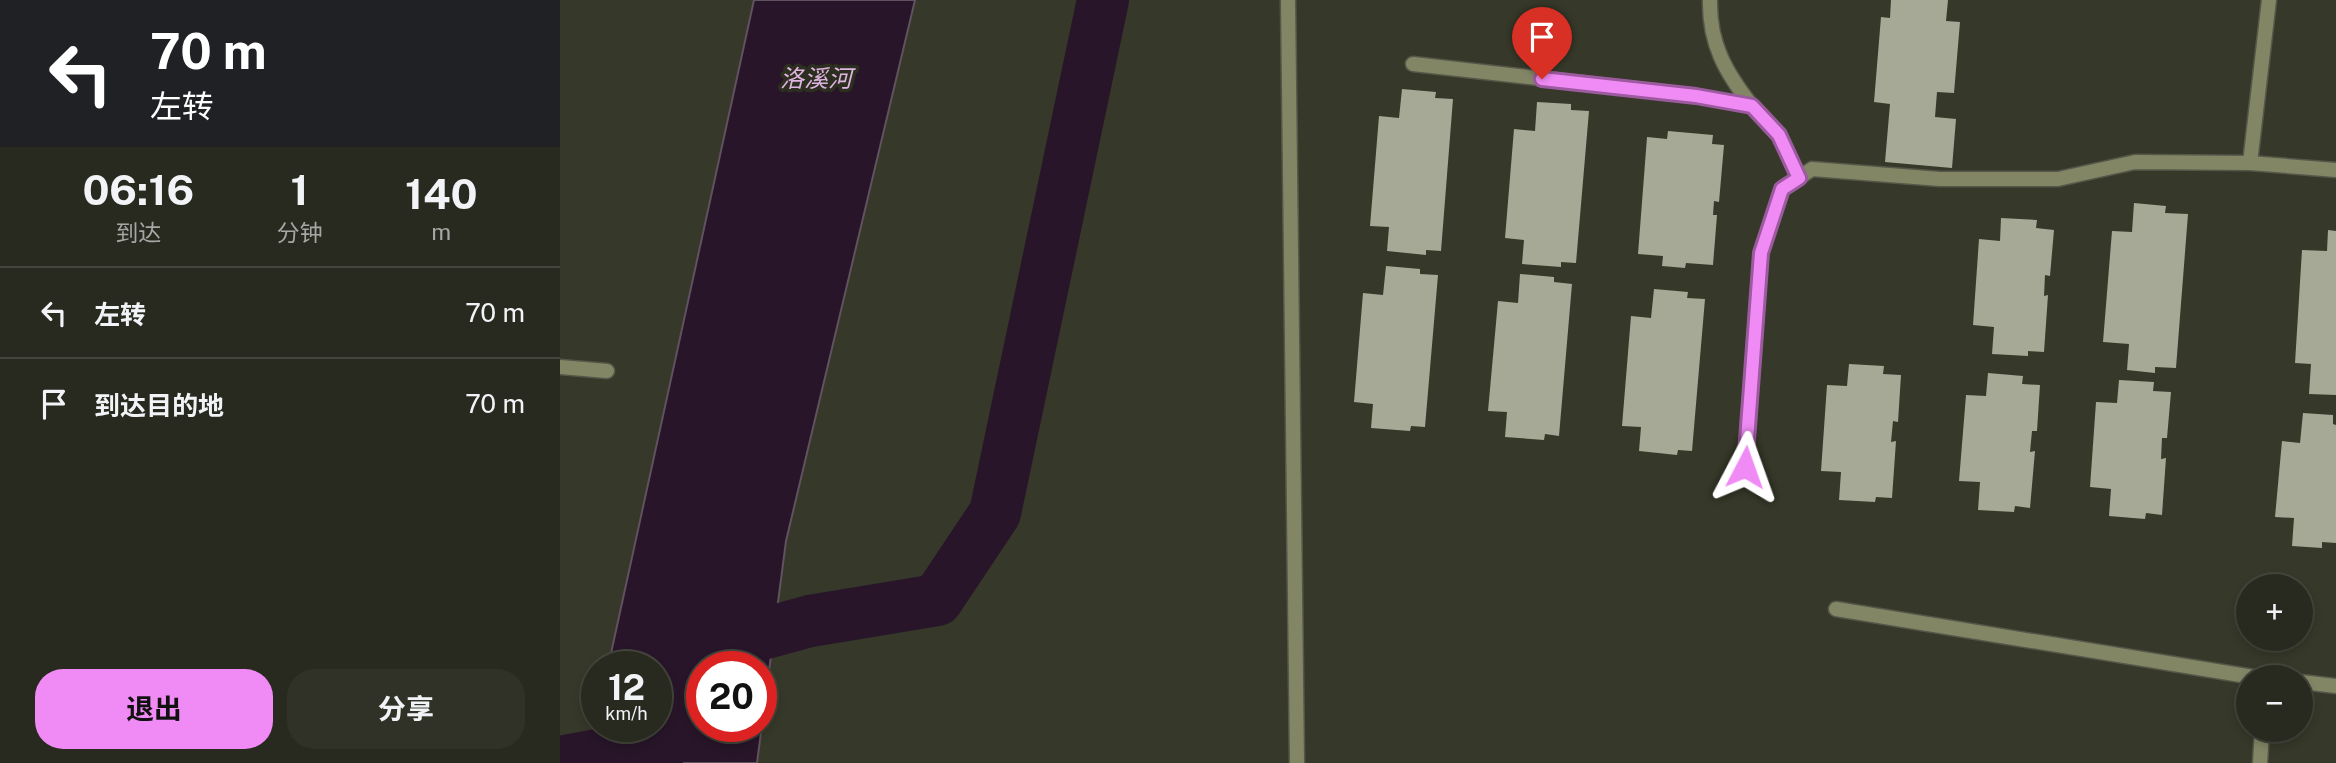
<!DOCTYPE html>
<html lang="zh">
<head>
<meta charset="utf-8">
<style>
  body { margin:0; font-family:"Public Sans","Noto Sans SC",sans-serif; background:#303228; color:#f1f3f6; height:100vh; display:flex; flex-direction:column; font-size:26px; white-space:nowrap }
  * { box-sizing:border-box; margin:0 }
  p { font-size:23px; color:#a5a7a4 }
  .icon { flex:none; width:38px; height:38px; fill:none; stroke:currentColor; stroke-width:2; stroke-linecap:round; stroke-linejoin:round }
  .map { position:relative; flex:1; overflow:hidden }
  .details { display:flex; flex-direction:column; background:#282a1f; width:560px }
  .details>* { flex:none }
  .guide { background:#202124; color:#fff; overflow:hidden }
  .buttons { position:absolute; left:1676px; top:574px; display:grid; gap:14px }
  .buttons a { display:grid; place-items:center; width:77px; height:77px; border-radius:50%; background:#282a1f; box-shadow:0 4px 10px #0003,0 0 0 2px #44463d; font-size:35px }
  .speed { position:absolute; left:21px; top:651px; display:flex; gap:14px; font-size:35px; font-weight:700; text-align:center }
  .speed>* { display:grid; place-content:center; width:91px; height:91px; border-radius:50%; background:#282a1f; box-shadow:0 4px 10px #0003,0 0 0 2px #44463d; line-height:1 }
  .speed small { font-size:18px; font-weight:400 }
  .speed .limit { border:10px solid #d22; background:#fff; color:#111 }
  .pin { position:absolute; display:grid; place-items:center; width:60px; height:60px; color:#fff; margin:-72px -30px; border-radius:50% 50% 50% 0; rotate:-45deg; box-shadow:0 0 7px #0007 }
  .pin .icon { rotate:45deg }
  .me { position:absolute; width:77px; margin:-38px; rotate:4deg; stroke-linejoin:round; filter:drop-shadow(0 0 5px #0008) }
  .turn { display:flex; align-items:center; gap:24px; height:147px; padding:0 35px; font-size:32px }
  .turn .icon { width:91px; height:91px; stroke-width:2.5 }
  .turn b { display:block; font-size:49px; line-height:60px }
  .eta { display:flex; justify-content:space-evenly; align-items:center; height:119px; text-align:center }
  .eta b { font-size:42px; font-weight:700; line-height:49px }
  .primary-button { display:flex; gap:14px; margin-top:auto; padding:14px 35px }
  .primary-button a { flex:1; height:80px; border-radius:28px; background:#f08bf5; color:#111; font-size:28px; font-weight:700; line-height:80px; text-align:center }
  .primary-button a+a { background:#303228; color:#f1f3f6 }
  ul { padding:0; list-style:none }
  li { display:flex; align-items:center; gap:21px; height:91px; padding:0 35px; border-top:2px solid #44463d }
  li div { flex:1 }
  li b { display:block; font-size:26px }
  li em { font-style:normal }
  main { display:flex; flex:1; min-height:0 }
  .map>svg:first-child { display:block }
</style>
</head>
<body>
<main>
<section class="details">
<div class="guide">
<div class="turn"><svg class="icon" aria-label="left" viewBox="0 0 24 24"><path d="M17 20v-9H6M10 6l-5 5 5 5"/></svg><div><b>70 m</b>左转</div></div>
</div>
<div class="eta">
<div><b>06:16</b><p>到达</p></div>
<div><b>1</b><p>分钟</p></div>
<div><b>140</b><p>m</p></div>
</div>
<ul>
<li><svg class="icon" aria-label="left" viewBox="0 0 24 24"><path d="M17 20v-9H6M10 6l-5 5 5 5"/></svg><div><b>左转</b></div><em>70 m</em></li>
<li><svg class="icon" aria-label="arrive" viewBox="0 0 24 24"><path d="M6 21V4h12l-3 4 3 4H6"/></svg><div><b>到达目的地</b></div><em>70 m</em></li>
</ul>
<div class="primary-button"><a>退出</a><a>分享</a></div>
</section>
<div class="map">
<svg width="1776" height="763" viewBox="0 0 1776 763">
  <rect width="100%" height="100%" fill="#363829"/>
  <path fill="#281529" stroke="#60525e" stroke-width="2" fill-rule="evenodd" d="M194,0H355L226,541L197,763H36L37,716V726H96V667H48ZM142,667H201V726H142Z"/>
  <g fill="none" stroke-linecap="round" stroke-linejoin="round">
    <path stroke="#281529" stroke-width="52" d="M144,650L250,621L377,600L435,513L543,0
      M0,762L107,742"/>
  </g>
  <path fill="#a6a996" d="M1331,0H1388L1386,21L1400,22L1394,93L1377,92L1375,117L1396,119L1392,168L1325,162L1330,104L1314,102L1321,17L1330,18Z
    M842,89L876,92L875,98L893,99L881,251L866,250V255L827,251L829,227L810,226L819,116L839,118Z
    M977,102L1011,104V110L1029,111L1016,263L1001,262V267L962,264L964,240L945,238L954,129L975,131Z
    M1108,131L1153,135L1152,144L1164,145L1159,202L1154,201L1153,215H1157L1153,265L1126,263L1125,268L1102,266L1103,256L1078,254L1087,137L1107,139Z
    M1574,203L1606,206L1605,213L1628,214L1616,368L1595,367V373L1567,370L1569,344L1543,342L1552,231L1572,232Z
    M1441,218L1477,220L1476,228L1494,230L1490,276L1485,275L1484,296L1488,295L1484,352L1468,351V356L1432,354L1434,327L1413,325L1419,239L1440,241Z
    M1768,230L1776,231V395L1749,394L1751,364L1735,363L1742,250L1767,251Z
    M826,266L860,269V274L878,275L865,427L851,426L850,431L811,428L813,404L794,402L803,293L823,295Z
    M960,274L994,277V282L1012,284L999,436L985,434L984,440L945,437L947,412L928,411L938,301L958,303Z
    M1094,289L1128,292L1127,298L1145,299L1132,451L1118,450L1117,455L1079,451L1081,427L1062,426L1071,316L1091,318Z
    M1289,364L1324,366L1323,374L1341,375L1338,422L1333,421L1331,442L1336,441L1332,498L1316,497L1315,502L1279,500L1281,472L1261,471L1267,385L1287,386Z
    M1428,373L1463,376L1462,384L1480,385L1477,431H1472L1470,452L1475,451L1470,508L1455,506L1454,512L1418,510L1420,482L1399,481L1406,395L1426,396Z
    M1559,380L1594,382L1593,391L1611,392L1607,438H1602L1601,459L1606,458L1602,515L1586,513L1585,519L1549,516L1551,489L1530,487L1536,402L1557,403Z
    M1743,413L1773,415V424L1776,425V543L1762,542V548L1732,546L1734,518L1715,517L1722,441L1740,443Z"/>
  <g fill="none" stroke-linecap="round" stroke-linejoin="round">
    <g stroke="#555749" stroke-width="17">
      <path id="service" d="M1150,0C1149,44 1166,73 1192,106
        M853,64L1136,96L1192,106L1219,134L1239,178
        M1690,163L1709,0
        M1185,467L1201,253L1222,189L1252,169L1380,179H1498L1575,162L1690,163L1776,170
        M1276,609L1693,677
        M1741,682L1776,686
        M1700,763L1702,730"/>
    </g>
    <g stroke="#555749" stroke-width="17">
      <path id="minor" d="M728,0L737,763
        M0,367L47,371"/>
    </g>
    <use href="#service" stroke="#828665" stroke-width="14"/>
    <use href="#minor" stroke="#828665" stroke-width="14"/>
  </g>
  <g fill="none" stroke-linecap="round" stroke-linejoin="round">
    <g stroke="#9c5a9f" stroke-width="18">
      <path id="route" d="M982,79L1136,96L1192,106L1219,135L1239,178L1222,189L1201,253L1185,467"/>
    </g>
    <use href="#route" stroke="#f08bf5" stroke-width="12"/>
  </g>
  <g text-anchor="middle" stroke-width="7" stroke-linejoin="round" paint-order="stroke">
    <g font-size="24" font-style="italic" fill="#dfb4e0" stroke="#2c2e1f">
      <text x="256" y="87">洛溪河</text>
    </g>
  </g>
</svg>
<div class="buttons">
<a>+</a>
<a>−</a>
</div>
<div class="speed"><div>12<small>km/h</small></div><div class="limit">20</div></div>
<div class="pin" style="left:982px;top:79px;background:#d93025"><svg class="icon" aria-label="arrive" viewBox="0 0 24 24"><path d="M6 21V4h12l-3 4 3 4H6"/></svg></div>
<svg class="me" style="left:1185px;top:467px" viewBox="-20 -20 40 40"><path d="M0-17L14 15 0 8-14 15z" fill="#f08bf5" stroke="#fff" stroke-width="4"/></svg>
</div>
</main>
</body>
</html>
